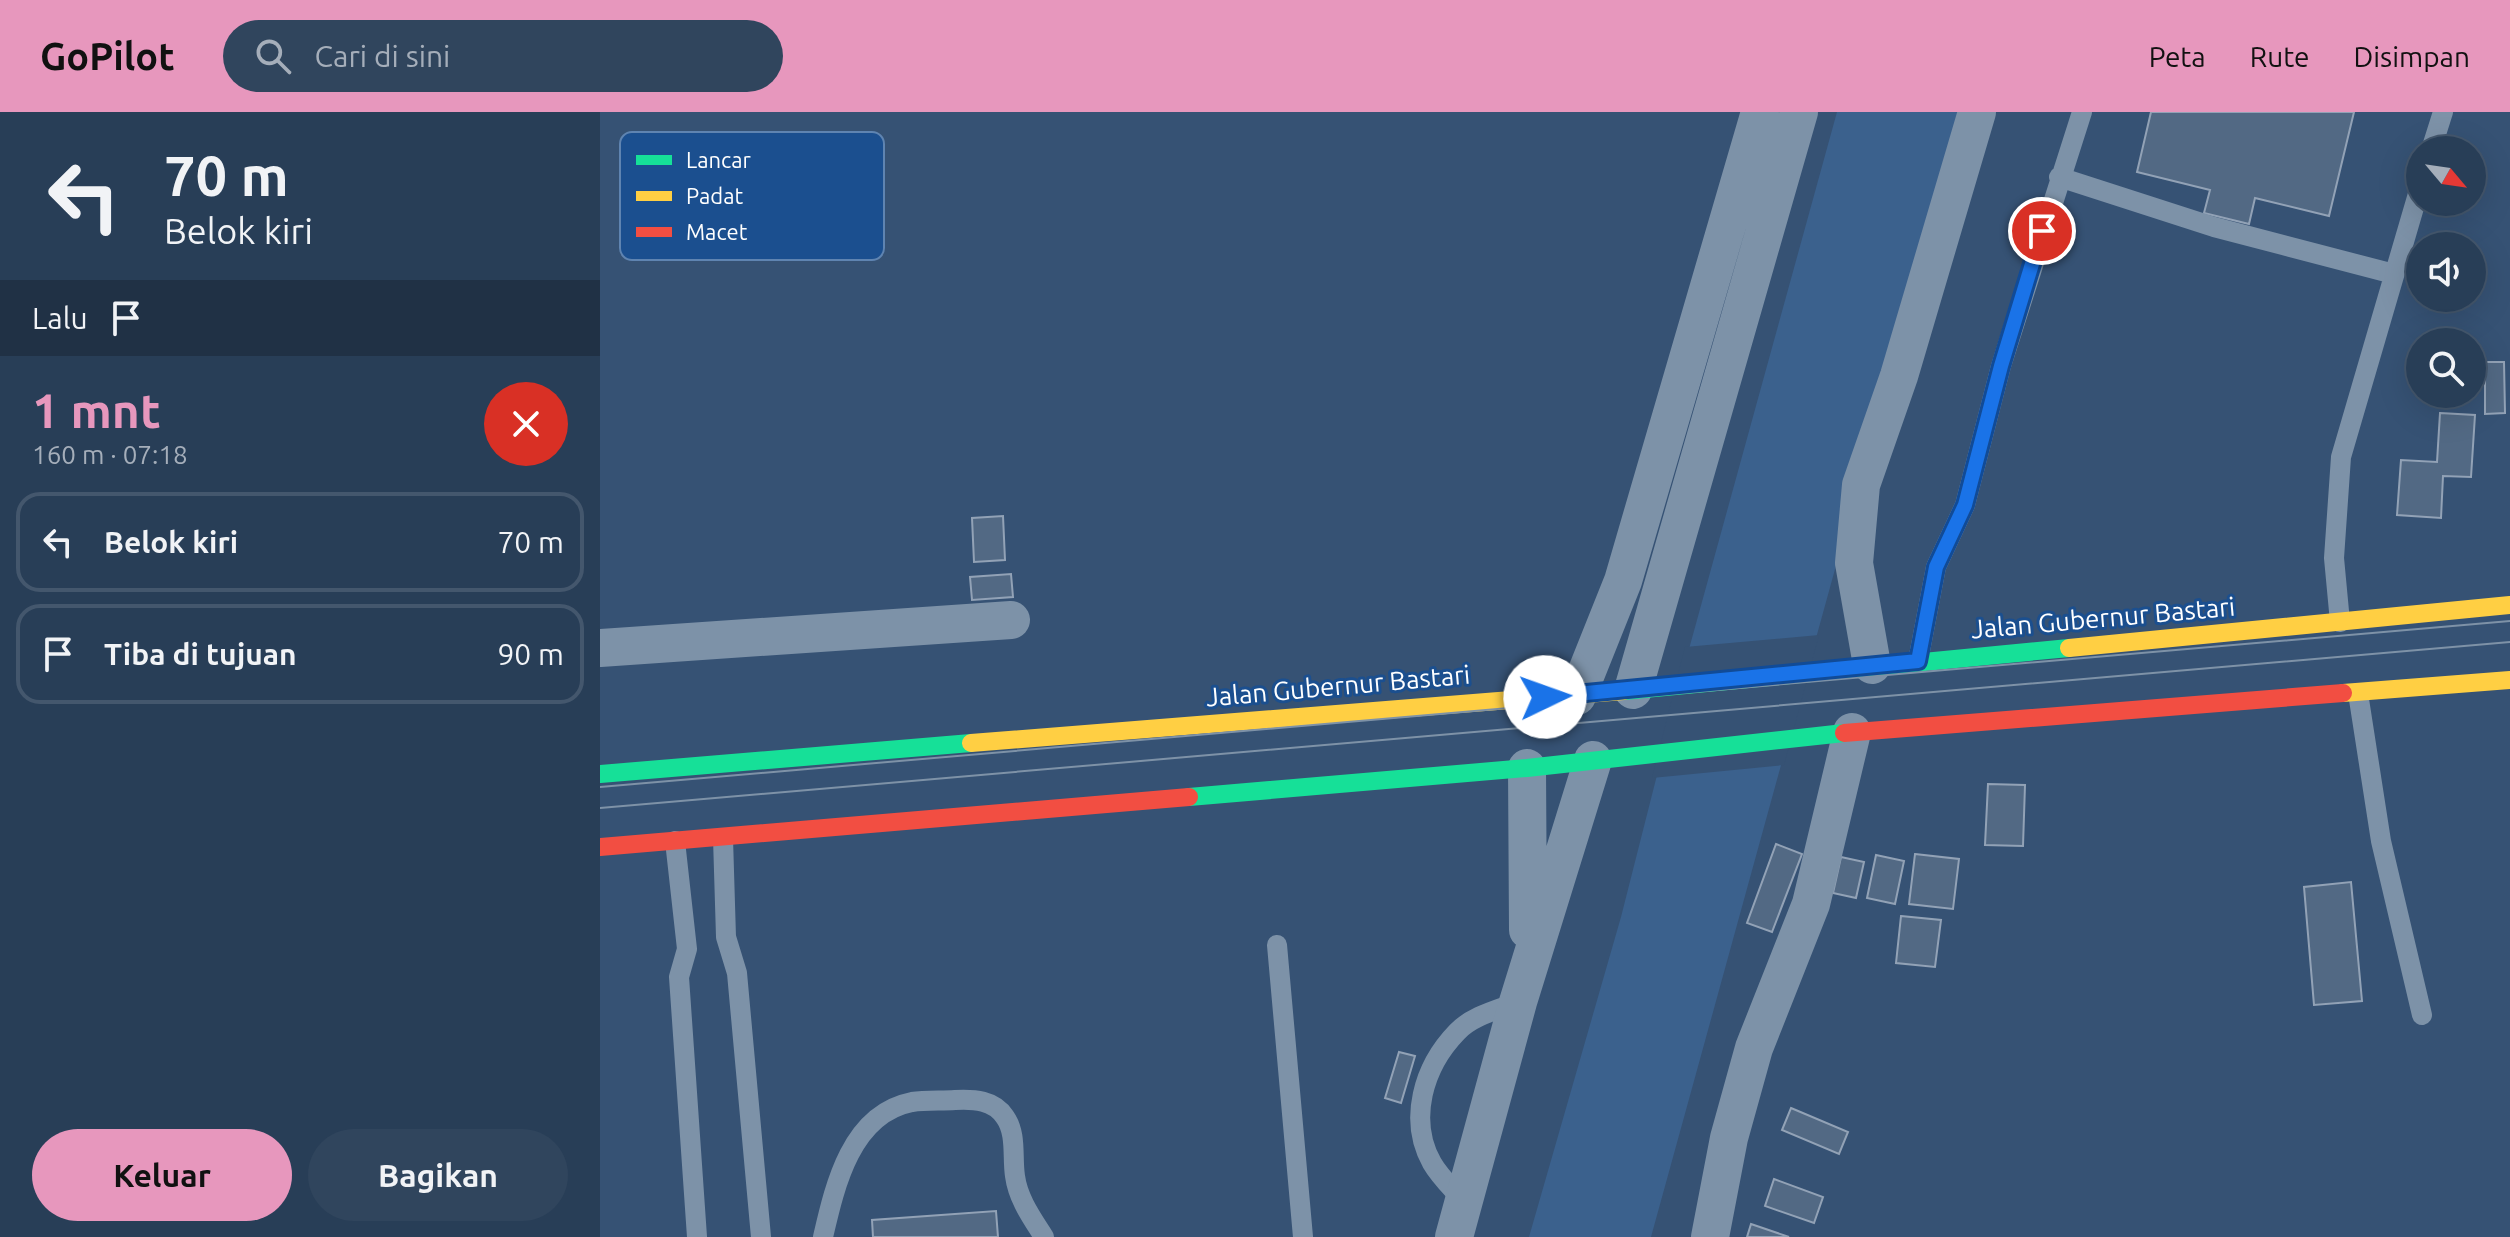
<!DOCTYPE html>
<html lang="id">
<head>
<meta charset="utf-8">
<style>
  body { margin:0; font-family:Ubuntu,sans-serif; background:#30455d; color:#f1f3f6; height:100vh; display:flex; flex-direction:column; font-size:30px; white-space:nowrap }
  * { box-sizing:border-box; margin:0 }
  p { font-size:26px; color:#a5aeba }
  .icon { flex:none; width:44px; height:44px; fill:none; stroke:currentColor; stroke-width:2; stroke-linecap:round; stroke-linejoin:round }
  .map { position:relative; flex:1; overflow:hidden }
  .panel { display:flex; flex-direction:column; background:#283e57; width:600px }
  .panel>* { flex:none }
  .hud { background:#283e57; color:#f1f3f6; overflow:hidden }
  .needle { width:52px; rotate:119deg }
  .fabs { position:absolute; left:1806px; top:24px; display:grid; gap:16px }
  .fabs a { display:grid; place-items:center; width:80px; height:80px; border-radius:50%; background:#283e57; box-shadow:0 8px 32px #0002,0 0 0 2px #44576d; font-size:40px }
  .pin { position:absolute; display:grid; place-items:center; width:68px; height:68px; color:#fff; margin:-34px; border:4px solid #fff; border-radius:50%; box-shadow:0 2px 8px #0007 }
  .me { position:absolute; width:88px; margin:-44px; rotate:87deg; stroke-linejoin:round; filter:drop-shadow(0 0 6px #0008) }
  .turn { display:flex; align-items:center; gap:28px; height:168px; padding:0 32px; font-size:36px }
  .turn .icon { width:104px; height:104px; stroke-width:2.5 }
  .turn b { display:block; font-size:56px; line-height:68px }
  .then { display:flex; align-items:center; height:76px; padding:0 32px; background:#0003; gap:16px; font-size:30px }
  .round { display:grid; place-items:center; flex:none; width:84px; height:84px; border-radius:42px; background:#30455d }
  .head { display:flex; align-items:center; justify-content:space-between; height:136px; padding:0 32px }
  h1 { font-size:48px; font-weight:600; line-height:60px; color:#e797bd }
  .button { display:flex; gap:16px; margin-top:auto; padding:16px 32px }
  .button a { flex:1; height:92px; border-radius:48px; background:#e797bd; color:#111; font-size:32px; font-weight:600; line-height:92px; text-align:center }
  .button a+a { background:#30455d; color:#f1f3f6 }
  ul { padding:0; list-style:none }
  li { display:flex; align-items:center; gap:24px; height:100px; margin:0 16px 12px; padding:0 16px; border:4px solid #44576d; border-radius:24px }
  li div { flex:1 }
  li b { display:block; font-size:30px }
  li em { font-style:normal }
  header { display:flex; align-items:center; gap:48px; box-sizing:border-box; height:112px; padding:0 40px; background:#e797bd; color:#111 }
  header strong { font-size:38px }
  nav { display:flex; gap:44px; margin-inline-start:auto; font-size:28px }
  .search { width:560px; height:72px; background:#30455d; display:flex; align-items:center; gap:20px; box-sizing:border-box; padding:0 28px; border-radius:44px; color:#a5aeba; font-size:30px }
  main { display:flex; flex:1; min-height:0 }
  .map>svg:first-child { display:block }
</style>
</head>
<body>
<header>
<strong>GoPilot</strong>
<div class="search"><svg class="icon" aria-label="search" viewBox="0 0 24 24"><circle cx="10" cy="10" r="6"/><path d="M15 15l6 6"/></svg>Cari di sini</div>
<nav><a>Peta</a><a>Rute</a><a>Disimpan</a></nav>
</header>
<main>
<section class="panel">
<div class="hud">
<div class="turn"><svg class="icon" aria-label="left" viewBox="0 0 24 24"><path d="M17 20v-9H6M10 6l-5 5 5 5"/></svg><div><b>70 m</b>Belok kiri</div></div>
<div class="then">Lalu<svg class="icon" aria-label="arrive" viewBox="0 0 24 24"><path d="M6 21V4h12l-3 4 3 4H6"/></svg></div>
</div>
<div class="head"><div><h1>1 mnt</h1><p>160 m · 07:18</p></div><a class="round" style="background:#d93025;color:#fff"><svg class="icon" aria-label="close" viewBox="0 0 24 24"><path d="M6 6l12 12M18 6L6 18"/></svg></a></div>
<ul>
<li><svg class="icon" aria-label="left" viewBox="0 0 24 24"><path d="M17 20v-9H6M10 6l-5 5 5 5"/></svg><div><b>Belok kiri</b></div><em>70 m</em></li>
<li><svg class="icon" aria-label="arrive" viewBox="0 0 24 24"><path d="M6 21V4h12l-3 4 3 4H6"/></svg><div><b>Tiba di tujuan</b></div><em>90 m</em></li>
</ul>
<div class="button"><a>Keluar</a><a>Bagikan</a></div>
</section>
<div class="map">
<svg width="1910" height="1125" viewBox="0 0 1910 1125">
  <rect width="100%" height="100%" fill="#365274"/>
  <path fill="#3b618d" d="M1237,0H1361L1051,1125H929L1021,805L1089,537Z"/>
  <path fill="#365274" d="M1219,523L1184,653L1052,666L1085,535Z"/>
  <path fill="#526984" stroke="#92a2b6" stroke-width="2" d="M1551,0H1754L1729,104L1655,86L1649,112L1604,101L1610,78L1537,60Z
    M1885,250H1904L1905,301L1885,302Z
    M1840,301L1875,303L1871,365L1843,364L1841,406L1797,403L1801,348L1837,350Z
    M403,404L405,448L374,450L372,406Z
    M411,462L413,485L372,488L370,465Z
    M1388,672L1425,673L1423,734L1385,733Z
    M1176,732L1202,742L1172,820L1147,811Z
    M1315,742L1359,747L1353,797L1309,792Z
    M1276,743L1304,749L1295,792L1267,786Z
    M1241,745L1264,750L1256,786L1233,781Z
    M1751,770L1762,889L1714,893L1704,775Z
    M1301,804L1341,808L1335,855L1296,851Z
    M799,940L815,944L801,991L785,986Z
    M1191,996L1248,1020L1239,1042L1182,1018Z
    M1174,1067L1223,1085L1214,1111L1165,1094Z
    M396,1099L398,1125H273L272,1108Z
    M1151,1112L1189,1125H1147Z"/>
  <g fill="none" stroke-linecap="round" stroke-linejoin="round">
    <path stroke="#7d92a8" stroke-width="20" d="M1831,38L1843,0
      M1459,65L1614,115L1794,162
      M1740,510L1734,446L1741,345L1820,75
      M1318,549L1336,455L1365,393L1401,254L1482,0
      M1758,581L1781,729L1822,903
      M123,726L126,825L137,861L161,1125
      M75,729L87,837L79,865L97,1125
      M677,833L703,1125
      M864,1090C854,1078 840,1065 832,1051C808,1008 823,955 857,920C872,904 897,898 918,890
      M223,1125C235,1073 251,1002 312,990C326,988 342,989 355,988C374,987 394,988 405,1005C417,1022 412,1045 415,1064C418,1087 432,1106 444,1125"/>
    <path stroke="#7d92a8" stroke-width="38" d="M0,536L411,508
      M1272,553L1254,451L1261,373L1299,264L1377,0
      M1033,578L1199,0
      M977,584L1023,469L1160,0
      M927,656L928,818
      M854,1125L918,890L993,648
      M1110,1125L1129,1026L1154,936L1211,792L1252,620"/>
    <path stroke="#16e098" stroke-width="18" d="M1024,579L1469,536
      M0,662L371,631
      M589,685L927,656L1244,621"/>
    <path stroke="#ffcf43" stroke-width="18" d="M1469,536L1910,493
      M1743,581L1910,568
      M371,631L1024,579"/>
    <path stroke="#f24e42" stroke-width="18" d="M1244,621L1743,581
      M0,735L589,685"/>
    <path stroke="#7e92a7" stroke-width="2" d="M0,675L1910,509
      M0,696L1910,530"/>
  </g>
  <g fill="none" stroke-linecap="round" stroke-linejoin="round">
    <g stroke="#114b97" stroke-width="20">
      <path id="route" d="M945,585L1318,549L1336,455L1365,393L1401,254L1442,119"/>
    </g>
    <use href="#route" stroke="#1a73e8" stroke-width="14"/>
  </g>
  <g text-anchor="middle" stroke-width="6" stroke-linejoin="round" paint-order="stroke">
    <g font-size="26" fill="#fff" stroke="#1b4f8f">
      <text transform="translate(1503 506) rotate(-5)" y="9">Jalan Gubernur Bastari</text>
      <text transform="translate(738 574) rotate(-5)" y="9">Jalan Gubernur Bastari</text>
    </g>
  </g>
  <rect x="20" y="20" width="264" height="128" rx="12" fill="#1b4f8f" stroke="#5f84b1" stroke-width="2"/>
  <rect x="36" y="43" width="36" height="10" fill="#16e098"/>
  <rect x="36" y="79" width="36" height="10" fill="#ffcf43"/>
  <rect x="36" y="115" width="36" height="10" fill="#f24e42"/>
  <g font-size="22" fill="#fff">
    <text x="86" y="56">Lancar</text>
    <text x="86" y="92">Padat</text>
    <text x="86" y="128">Macet</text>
  </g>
</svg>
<div class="fabs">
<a><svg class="needle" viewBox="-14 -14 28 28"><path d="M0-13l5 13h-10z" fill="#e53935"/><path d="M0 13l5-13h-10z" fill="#a5aeba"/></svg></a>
<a><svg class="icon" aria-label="sound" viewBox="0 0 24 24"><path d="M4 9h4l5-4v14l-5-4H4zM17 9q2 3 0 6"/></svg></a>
<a><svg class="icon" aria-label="search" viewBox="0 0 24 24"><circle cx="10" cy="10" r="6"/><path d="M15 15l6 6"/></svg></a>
</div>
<div class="pin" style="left:1442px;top:119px;background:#d93025"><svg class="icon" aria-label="arrive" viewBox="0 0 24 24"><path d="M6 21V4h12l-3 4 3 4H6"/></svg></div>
<svg class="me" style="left:945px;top:585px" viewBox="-20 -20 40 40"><circle r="19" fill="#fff"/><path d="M0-13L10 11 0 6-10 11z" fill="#1a73e8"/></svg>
</div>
</main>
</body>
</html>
